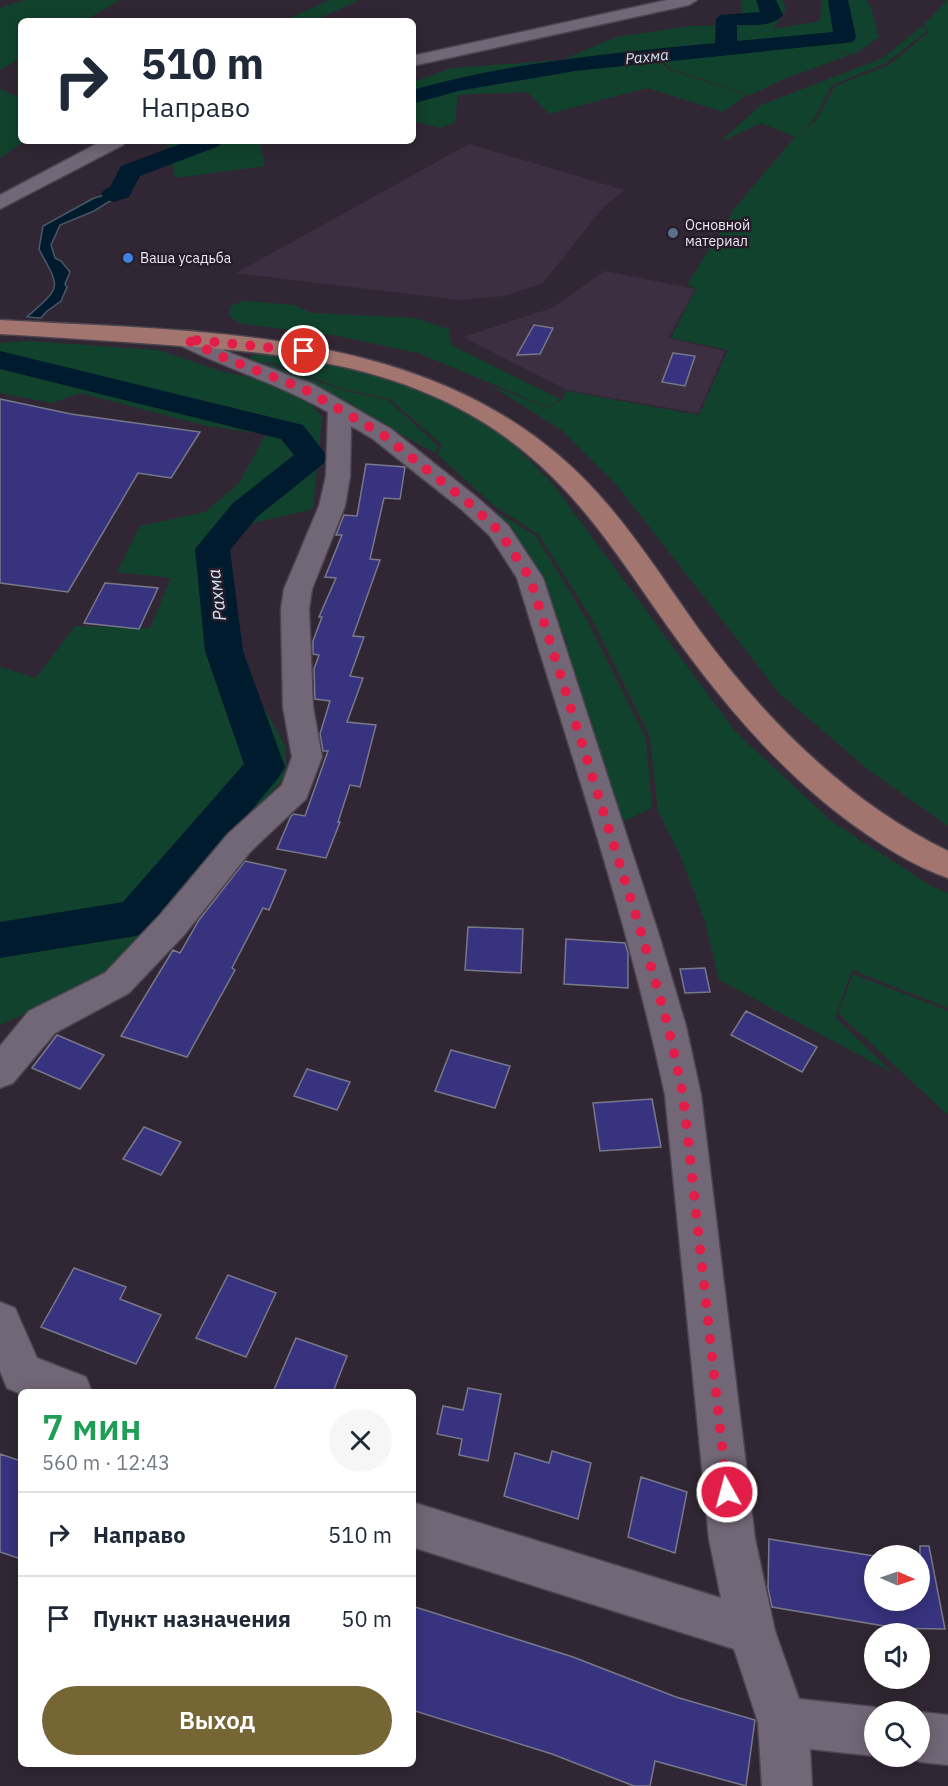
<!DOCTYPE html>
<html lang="ru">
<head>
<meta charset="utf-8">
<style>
  body { margin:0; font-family:"IBM Plex Sans",sans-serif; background:#f6f6f7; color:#1f2937; height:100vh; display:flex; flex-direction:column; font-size:22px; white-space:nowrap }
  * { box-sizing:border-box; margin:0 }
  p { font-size:20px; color:#747a83 }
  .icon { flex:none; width:33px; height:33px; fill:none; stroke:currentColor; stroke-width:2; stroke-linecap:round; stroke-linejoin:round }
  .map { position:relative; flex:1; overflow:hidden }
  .side { position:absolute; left:18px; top:1389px; width:398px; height:378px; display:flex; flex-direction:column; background:#fff; border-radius:9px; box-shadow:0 3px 15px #0003 }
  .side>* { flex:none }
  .guide { position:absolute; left:18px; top:18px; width:398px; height:126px; border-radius:9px; box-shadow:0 3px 15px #0003; background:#fff; color:#1f2937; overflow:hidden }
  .needle { width:39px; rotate:92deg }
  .controls { position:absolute; left:864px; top:1545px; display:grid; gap:12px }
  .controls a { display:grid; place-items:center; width:66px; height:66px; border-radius:50%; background:#fff; box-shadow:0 3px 15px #0003; font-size:30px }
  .pin { position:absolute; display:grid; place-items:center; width:51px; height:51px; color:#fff; margin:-26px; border:3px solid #fff; border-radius:50%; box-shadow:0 2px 6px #0007 }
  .me { position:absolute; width:66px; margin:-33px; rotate:353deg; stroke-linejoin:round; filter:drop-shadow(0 0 4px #0008) }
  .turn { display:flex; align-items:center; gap:21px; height:126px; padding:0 24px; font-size:27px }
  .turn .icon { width:78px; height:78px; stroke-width:2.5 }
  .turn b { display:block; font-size:42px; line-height:51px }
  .round { display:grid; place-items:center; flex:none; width:63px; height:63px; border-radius:32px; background:#f6f6f7 }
  .summary { display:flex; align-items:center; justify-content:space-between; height:102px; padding:0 24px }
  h1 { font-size:36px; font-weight:600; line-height:45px; color:#1e9e55 }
  .primary-button { display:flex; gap:12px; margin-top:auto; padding:12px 24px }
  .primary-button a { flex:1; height:69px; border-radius:36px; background:#766636; color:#fff; font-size:24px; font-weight:600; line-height:69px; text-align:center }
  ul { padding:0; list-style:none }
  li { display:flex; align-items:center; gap:18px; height:84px; padding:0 24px; border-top:2px solid #e0e1e3 }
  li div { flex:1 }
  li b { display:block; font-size:22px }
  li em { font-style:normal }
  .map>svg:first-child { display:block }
</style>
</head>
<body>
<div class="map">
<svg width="948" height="1786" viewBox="0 0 948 1786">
  <rect width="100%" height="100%" fill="#312734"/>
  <path fill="#3d2f42" d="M469,144L624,190L601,210L543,283L504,296L459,300L236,273Z
    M605,271L695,289L668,338L725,351L698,413L567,390L463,337L552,308Z"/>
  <path fill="#11422d" d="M25,0H120L84,21H21V58L0,70V8Z
    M330,0H359L314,21H283Z
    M741,0H782L786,9L773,29L820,21L822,0H865L871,7L879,37L854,55L827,46L850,55L784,79L750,95L671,69L664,62L669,50H667L662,63L670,70L747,95L723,112L647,88L549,114L527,92L458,95L455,122L440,128L413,121V82L452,68L562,60L616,37L690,26L743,25Z
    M947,0H948V826L866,768L779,693L616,484L560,429L492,386L548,408L563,399L566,391L699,415L728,350L671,338L696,288L687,285L735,208L795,137L761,123L720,142L761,105L883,58L922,26L927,31L886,63L832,85L814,119L797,136L817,119L835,86L889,65L929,32L924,25Z
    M0,89L21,98V141H25L0,158Z
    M177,141H259L265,166L175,178L168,144Z
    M244,301L294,305L312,313L414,318L449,329L451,345L560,399L548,407L418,353L333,335L241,324L229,316L230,306Z
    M30,341L158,350L223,372L295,386L322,417L313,509L215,532L237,610L232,651L285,745L287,775L106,977L0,1025V667L36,678L75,626L150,628L171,578L117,572L140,526L205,512L239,483L266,434L207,426L80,393L52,403L0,393V343Z
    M263,352L347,365L410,383L464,407L507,438L552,483L735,731L831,821L931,886L948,893V1008L852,970L835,1017L893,1073L719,980L705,921L678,850L658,812L650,737L593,621L539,535L492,504L437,454L442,445L390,399L343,389L271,362L258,365L249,361L252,355Z
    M270,364L342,390L388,400L438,446L435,453L367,416L260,366Z
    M495,511L536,536L588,622L646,739L652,808L618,824L565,639L543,582Z
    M853,974L948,1011V1115L838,1013Z"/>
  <path fill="#011b2e" stroke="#485868" stroke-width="1.5" d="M152,159L163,162L140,174L123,193L94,211L60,225L51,245L55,258L61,261L70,272L65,284L67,287L61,301L46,312L41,318L27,317C63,285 60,289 39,249L43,226L94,198L108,194L116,187L118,176L127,169Z"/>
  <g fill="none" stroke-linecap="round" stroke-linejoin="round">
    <path fill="#011b2e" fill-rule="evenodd" d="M756,0H776L783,15C774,27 751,25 737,25V41L833,32L828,0H848L856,37L853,42L845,43L575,71L458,91L412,104V90C511,62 614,53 715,43L716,19L720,15L760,12Z
      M188,141H222L219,146L140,176L129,197L114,202L105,199L101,194L105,189L110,187L121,166Z
      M0,351L303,425L328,457L323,464L257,517L230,550L243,651L285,767L279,777L152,930L136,936L0,958V922L123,902L244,764L205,651L195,549L233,503L294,455L281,439L0,369Z"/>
  </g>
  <path fill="#38337f" stroke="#77788a" stroke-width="1.5" d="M534,325L553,328L540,354L517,355Z
    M673,353L695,356L685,386L662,382Z
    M0,399L71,414L200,432L171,478L138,473L68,592L0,583Z
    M366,464L405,467L400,499L384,498L370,559L380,560L353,636L364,637L350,676L363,678L347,722L376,725L360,787L350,785L338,822H340L326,858L277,849L291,816L294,814L305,816L328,751H323L320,734L330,701L315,699L314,669L319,655L313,654V641L322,617H319L336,578L325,577L342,535H336L344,515L357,516Z
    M105,583L158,588L139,629L84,623Z
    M245,861L286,870L269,910L263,908L232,968L235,970L187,1057L121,1036L173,950L180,953L199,920Z
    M468,927L523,929L521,973L465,970Z
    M566,939L625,943L628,953V988L564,984Z
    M705,968L710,992L685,993L680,969Z
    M746,1011L817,1047L802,1072L731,1035Z
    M57,1035L104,1055L80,1089L32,1068Z
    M451,1050L510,1066L495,1108L435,1091Z
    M307,1069L350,1082L337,1110L294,1096Z
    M652,1099L661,1147L600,1151L593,1103Z
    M144,1127L181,1142L161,1175L123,1159Z
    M74,1268L126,1287L120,1299L161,1315L136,1364L41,1327Z
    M228,1275L276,1293L246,1357L196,1338Z
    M296,1338L347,1356L333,1392H273Z
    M468,1388L501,1394L488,1461L459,1455L462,1439L437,1434L443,1406L463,1410Z
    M552,1451L591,1463L578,1519L504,1496L515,1453L549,1463Z
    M0,1454L21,1461V1559L0,1552Z
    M641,1477L687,1492L675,1553L628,1537Z
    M769,1539L874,1556V1600H920V1546H929L945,1629L884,1628V1626L772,1607L768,1588Z
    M412,1606L573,1657L676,1697L755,1720L746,1786L655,1761L650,1786H634L552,1754L412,1710Z"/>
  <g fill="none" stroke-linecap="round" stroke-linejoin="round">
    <g stroke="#4c444f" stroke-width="3">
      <path id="minor" d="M667,0H697L689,5L412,66V56Z
        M102,141H125L123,145L0,209V195Z
        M185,332L233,354L313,384L391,429L479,499L508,525L543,578L659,935L686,1026L701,1095L755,1539L775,1631L799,1699L874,1707L884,1712H874V1756L810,1749L812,1786H762L758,1722L734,1649L412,1547V1502L721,1598L709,1539L665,1095C628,920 569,749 517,578L490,536L461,509L373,439L351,426L350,476L345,506L312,589L309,609L313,707L322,757L306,799L250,852L184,935L129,993L55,1033L13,1083L0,1088V1046L29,1011L105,973L160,915L228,834L282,785L292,757L283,707L281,609L284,589L319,506L326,476L328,412C280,384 227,369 177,344L174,339L177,334Z
        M0,1302L15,1308L37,1358L86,1377L92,1392L21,1394L7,1388L0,1371Z
        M920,1712L948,1715V1765L920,1762L908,1756H920Z"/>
    </g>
    <g stroke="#4c444f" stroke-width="3">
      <path id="major" d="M0,320C215,333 457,325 608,505C642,545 670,589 700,631C766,720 847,802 948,851V878C913,866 881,845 852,824C786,776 732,714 684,649C617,558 573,473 471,415C379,362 272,352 168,345C112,341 56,337 0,334Z"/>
    </g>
    <use href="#minor" fill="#726776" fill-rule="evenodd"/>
    <use href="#major" fill="#a3756f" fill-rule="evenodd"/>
  </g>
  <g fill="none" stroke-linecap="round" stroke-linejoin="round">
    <path stroke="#e11d48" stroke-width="10" stroke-dasharray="0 18" d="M304,351L185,339L225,358L304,389L382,434L470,504L499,531L530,578L642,935L668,1026L683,1095L727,1492"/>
  </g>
  <circle fill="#5c6f8a" stroke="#271d2a" stroke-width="2" cx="673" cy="233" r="6"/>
  <circle fill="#3f7fe0" stroke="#271d2a" stroke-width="2" cx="128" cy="258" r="6"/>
  <g text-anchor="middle" stroke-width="5" stroke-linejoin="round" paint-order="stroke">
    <g font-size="14" fill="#eee7f0" stroke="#271d2a" text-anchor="start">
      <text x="685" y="230">Основной<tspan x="685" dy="16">материал</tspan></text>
      <text x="140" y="263">Ваша усадьба</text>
    </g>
    <g font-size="15" font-style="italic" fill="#d2e6f7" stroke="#271d2a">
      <text transform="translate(647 57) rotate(-6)" y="5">Рахма</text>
    </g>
    <g font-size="18" font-style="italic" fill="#d2e6f7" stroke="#271d2a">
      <text transform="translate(217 595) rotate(-97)" y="6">Рахма</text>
    </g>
  </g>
</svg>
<div class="controls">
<a><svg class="needle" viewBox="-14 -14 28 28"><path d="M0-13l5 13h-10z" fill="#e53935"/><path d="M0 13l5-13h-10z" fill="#747a83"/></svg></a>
<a><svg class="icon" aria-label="sound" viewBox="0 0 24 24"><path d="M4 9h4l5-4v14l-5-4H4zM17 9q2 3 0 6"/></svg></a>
<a><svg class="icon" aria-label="search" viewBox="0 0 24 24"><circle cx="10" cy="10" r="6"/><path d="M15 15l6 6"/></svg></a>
</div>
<div class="pin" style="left:304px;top:351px;background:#d93025"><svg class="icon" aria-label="arrive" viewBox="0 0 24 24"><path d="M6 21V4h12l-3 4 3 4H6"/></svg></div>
<svg class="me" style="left:727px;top:1492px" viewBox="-20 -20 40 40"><circle r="17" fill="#e11d48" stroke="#fff" stroke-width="3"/><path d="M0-11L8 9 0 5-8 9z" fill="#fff"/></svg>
<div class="guide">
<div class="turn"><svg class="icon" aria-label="right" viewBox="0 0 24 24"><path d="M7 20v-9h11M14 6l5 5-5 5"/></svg><div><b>510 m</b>Направо</div></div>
</div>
<section class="side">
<div class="summary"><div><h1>7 мин</h1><p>560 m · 12:43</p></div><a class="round"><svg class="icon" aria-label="close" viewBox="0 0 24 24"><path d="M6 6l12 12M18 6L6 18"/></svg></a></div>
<ul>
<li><svg class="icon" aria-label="right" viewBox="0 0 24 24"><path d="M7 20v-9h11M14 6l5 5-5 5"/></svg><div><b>Направо</b></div><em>510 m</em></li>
<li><svg class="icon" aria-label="arrive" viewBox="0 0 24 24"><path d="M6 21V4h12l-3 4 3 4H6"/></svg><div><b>Пункт назначения</b></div><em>50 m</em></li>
</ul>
<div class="primary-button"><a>Выход</a></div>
</section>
</div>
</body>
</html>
